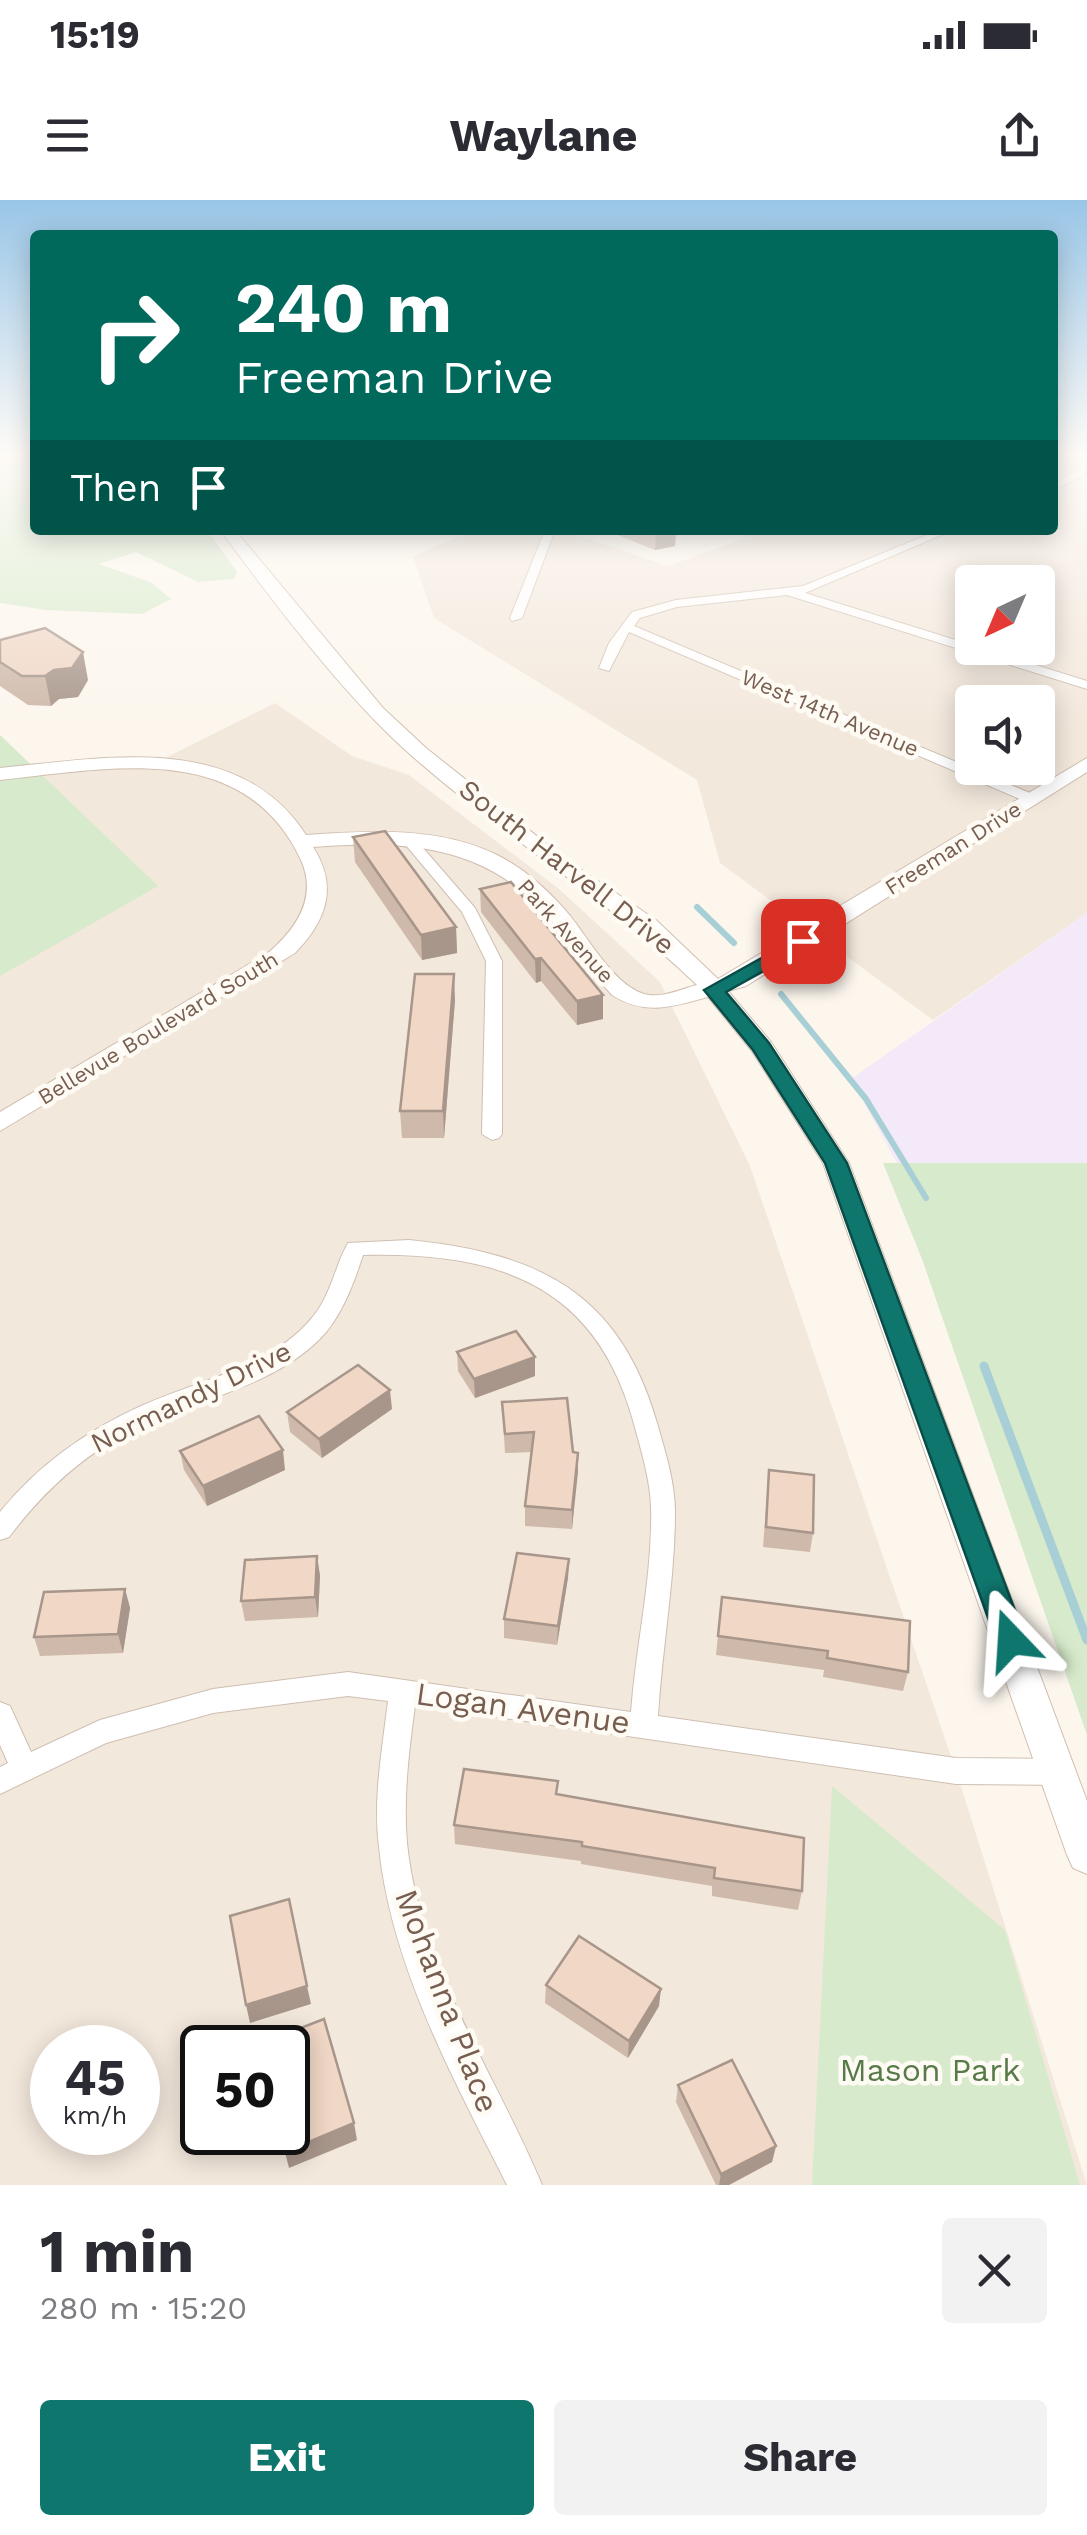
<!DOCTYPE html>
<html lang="en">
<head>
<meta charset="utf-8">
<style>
  :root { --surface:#fff; --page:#f2f2f3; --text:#2b2b33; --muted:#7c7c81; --accent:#0f766e }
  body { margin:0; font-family:"Work Sans",sans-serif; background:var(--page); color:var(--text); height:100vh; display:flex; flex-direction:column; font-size:38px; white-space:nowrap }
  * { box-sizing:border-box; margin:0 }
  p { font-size:32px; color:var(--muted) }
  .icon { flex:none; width:55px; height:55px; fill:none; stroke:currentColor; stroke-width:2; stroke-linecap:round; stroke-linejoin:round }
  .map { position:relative; height:1985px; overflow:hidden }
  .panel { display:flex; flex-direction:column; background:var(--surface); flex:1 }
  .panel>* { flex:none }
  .guide { position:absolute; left:30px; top:30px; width:1028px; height:305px; border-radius:10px; box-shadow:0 5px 25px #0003; background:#00695c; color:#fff; overflow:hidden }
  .needle { width:65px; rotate:224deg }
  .controls { position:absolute; left:955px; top:365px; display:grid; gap:20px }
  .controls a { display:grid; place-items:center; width:100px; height:100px; border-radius:10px; background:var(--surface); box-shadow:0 5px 25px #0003; font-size:50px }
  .speed { position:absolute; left:30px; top:1825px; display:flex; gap:20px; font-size:50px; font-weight:700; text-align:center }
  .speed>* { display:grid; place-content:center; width:130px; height:130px; border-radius:50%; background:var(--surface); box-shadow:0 5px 25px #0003; line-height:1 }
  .speed small { font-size:25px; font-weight:400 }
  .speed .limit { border:5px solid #111; border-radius:15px; background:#fff; color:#111 }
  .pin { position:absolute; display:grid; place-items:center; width:85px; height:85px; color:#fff; margin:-42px; border-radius:20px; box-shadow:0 5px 15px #0006 }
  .me { position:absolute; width:110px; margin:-55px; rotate:340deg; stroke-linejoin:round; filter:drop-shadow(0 0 8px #0008) }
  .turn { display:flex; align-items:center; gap:35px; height:210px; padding:0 40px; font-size:45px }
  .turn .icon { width:130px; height:130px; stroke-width:2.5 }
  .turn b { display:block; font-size:70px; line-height:85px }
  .then { display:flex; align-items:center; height:95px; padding:0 40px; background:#0003; gap:20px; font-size:38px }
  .round { display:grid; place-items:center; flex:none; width:105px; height:105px; border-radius:10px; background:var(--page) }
  .summary { display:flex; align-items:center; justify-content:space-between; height:170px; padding:0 40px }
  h1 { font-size:60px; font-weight:700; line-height:75px }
  .action { display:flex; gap:20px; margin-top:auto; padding:20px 40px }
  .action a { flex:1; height:115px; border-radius:10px; background:var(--accent); color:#fff; font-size:40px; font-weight:700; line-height:115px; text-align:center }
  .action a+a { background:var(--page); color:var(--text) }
  .status { display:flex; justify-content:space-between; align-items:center; height:70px; padding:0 50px; background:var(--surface); direction:ltr }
  .status svg { height:28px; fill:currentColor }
  header { display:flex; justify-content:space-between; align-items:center; height:130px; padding:0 40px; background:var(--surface); font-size:45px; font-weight:700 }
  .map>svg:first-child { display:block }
</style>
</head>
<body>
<div class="status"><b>15:19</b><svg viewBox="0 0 49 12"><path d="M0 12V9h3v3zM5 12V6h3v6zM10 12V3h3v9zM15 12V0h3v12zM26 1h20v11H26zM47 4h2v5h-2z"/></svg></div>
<header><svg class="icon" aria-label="menu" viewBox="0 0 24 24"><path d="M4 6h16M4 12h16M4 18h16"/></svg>Waylane<svg class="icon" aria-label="share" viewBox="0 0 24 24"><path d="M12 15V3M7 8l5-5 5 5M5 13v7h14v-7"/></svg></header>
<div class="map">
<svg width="1087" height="1985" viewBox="0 0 1087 1985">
  <rect width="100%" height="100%" fill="#fcf6ed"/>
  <!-- residential -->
  <g fill="#f3e8dc" fill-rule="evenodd">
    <path d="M1053,252h34v461l-154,107 -213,-157 -23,-83 -263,-162 -21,-62 62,-26h88l105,36 78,-28 -22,-8h328zM972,382h66v66h-66zM972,502h66v66h-66z"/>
    <path d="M275,503l77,53 57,19 150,114 101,93 90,184 206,605 131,414h-1087v-1415l155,-7zM52,1848h86v84h-86zM202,1848h86v84h-86z"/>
  </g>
  <!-- education -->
  <path fill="#f3e9f9" d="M1087,713v250h-190l-46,-84z"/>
  <!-- green -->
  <g fill="#d7eacb">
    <path d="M35,252v78h172l30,42 -3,7 -36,3 -62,-30 -37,12 51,18 21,17 -29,15 -96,-4 -46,-7v-144z"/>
    <path d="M0,535l158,151 -158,90z"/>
    <path d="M883,963h204v572l-165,-476z"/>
    <path d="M832,1586l173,144 75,255h-268z"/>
  </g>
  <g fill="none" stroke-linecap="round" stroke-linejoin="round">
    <!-- stream-far1 -->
    <g stroke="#a8cfd6" stroke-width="6">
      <path d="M697,707l37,36"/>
      <path d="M781,794l85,105 60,99"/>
    </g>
    <!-- stream -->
    <path stroke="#a8cfd6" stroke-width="9" d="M984,1166l103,274"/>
    <!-- street casing -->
    <g stroke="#cebfb2" stroke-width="2">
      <g id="street">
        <path d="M1087,258l-2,16 -33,17v-7l26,-14z"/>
        <path d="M545,330h10l-33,88 -10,3 -2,-3z"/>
        <path d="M939,330h14l-148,63 282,88v8l-300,-94 -110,12 -37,11 -6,8 403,170v6h-10l-398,-170 -20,39 -10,-3 10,-25 23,-31 44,-12 127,-14z"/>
        <path d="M406,633l5,1 64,74 27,53v173l-3,4 -7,2 -10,-6 4,-173 -24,-49 -63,-75z"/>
        <path d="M409,1040c128,13 210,51 248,183 8,28 18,59 18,89 0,68 -13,136 -17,204l298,42 104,1 10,4 4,9 -4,9 -10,4 -104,-1 -541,-79c-6,46 -12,92 -8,138 13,126 88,229 135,342h-35c-53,-105 -116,-219 -128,-338 -6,-48 3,-97 9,-146l-40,-5 -135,17 -107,30 -106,51v-27l8,-4 -8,-18v-43l10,4 21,46 69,-32 113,-31 135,-17 283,40c5,-68 22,-137 20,-206 -1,-27 -10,-56 -17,-82 -38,-141 -137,-172 -271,-169 -9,27 -18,53 -36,76 -49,58 -140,69 -204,104 -46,25 -83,61 -114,102l-9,3v-28c38,-47 86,-81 141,-106 56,-26 128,-37 170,-87 20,-23 23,-51 37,-76z"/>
      </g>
    </g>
    <!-- secondary casing -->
    <g stroke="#d1bfb0" stroke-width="2">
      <path id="secondary" d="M220,330h15l148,178 43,40 141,112 89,60 62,59 369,-221v14l-341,214 -18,5 43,51 78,121 238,638v73l-14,-6 -6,-13 -244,-692 -71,-112 -44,-54c-36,10 -63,19 -96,-2 -28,-30 -50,-67 -80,-95 -62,-58 -139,-59 -219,-53 26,40 13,74 -18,106l-295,178v-19l268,-159c28,-24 50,-55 33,-93 -57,-122 -193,-91 -301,-80v-12c105,-10 239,-37 306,67 63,-4 130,-9 189,19 27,13 51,34 71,57 21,24 46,73 78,83 17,5 37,-5 53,-9 -88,-85 -193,-148 -285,-229 -68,-60 -137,-152 -192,-226z"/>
    </g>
    <!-- street -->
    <use href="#street" fill="#fff" fill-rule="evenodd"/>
    <!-- secondary -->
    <use href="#secondary" fill="#fff" fill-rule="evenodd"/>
  </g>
  <!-- wall -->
  <g fill="#ceb9aa">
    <path d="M605,330h71l-1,16 -20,4z"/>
    <path d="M0,440l88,40 -10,17 -19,2 -8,7 -23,-1 -28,-19z"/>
    <path d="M353,637l103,90 1,26 -35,7 -67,-98z"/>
    <path d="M480,689l123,130 -26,6 -36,-44 -5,2 -55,-71z"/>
    <path d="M455,800l-11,138h-42l-2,-27z"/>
    <path d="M457,1152l78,24 -60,22 -17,-27z"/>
    <path d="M502,1202l71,50 5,1 -6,76 -47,-3v-20l7,-54 -27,1z"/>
    <path d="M392,1209l-70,49 -32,-26 -3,-20z"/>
    <path d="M180,1251l105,19 -78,36 -23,-36z"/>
    <path d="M769,1270l44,63 -3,19 -47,-5z"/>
    <path d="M317,1356l3,20 -2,41 -73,4 -4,-20z"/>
    <path d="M569,1359l-1,19 -11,67 -53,-7v-19z"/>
    <path d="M125,1389l5,19 -7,45 -83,3 -6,-19z"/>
    <path d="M722,1397l186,75 -5,19 -80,-14 1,-7 -108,-15z"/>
    <path d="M558,1595l244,96 -4,19 -86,-14v-10l-131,-22v-3l-126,-17 -1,-19z"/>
    <path d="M546,1785l113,21 -31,52 -83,-55z"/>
    <path d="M678,1885l98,61 -4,16 -43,23h-13l-40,-83z"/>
  </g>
  <!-- shaded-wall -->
  <g fill="#a8968b">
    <path d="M656,330h20l-1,16 -20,4z"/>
    <path d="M83,452l5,28 -10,17 -19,2 -8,7 -6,-30z"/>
    <path d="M456,727l1,26 -35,7 -1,-25z"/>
    <path d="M541,758v23l-5,2 -1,-24z"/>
    <path d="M454,774l1,26 -11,138 -1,-27z"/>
    <path d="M603,795v24l-26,6v-24z"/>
    <path d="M535,1157v19l-60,22 -1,-19z"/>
    <path d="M390,1190l2,19 -70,49 -3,-19z"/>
    <path d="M283,1250l2,20 -78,36 -4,-20z"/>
    <path d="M578,1253v19l-6,57v-19z"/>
    <path d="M317,1356l3,20 -2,41 -3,-20z"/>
    <path d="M569,1359l-1,19 -11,67 1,-19z"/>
    <path d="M125,1389l5,19 -7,45 -5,-19z"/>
    <path d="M307,1786l4,18 -61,19 -4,-18z"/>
    <path d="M661,1789l-2,17 -31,52 1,-17z"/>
    <path d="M354,1923l3,17 -68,28 -4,-16z"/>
    <path d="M776,1946l-4,16 -43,23h-10l2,-11z"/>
  </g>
  <!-- building -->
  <g fill="#f0d7c6" stroke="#a8968b" stroke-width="2.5">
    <path d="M45,428l38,24 -11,16 -18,2 -9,6h-23l-22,-14v-22z"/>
    <path d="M385,631l71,96 -35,8 -68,-98z"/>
    <path d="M511,682l92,113 -26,6 -36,-43 -6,1 -55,-70z"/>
    <path d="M415,774h39l-11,137h-43z"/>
    <path d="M516,1131l19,26 -61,22 -17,-27z"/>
    <path d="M358,1165l32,25 -71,49 -32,-27z"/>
    <path d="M567,1198l6,54 5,1 -6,57 -47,-4 9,-74 -29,2 -3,-32z"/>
    <path d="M259,1216l24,34 -80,36 -23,-35z"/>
    <path d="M769,1270l45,5 -1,58 -47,-6z"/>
    <path d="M517,1353l52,6 -11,67 -54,-7z"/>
    <path d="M317,1356l-2,41 -74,4 4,-41z"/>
    <path d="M125,1389l-7,45 -84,3 10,-45z"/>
    <path d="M722,1397l188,24 -2,51 -81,-14 1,-7 -110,-15z"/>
    <path d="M464,1569l94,12 -2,13 248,44 -2,53 -88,-13 1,-10 -133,-22v-4l-128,-17z"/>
    <path d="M289,1699l18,87 -61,19 -16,-89z"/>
    <path d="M579,1736l82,53 -32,52 -83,-56z"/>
    <path d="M324,1819l30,104 -69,29 -5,-20h8v-84h-30l-1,-3z"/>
    <path d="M732,1860l44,86 -55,28 -43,-89z"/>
  </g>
  <!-- sky -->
  <linearGradient id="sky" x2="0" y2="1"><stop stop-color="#99c6e7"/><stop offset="0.48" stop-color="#fefbf7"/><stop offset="1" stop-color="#fefbf7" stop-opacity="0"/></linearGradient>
  <rect width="1087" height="530" fill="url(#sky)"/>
  <!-- route -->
  <path fill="#0f766e" stroke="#0a4d48" stroke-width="2.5" d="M803,735l10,6 -3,4 -84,47 43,51 78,120 179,477 -5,9 -10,3 -11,-3 -4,-9 -171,-477 -72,-113 -49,-60z"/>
  <g text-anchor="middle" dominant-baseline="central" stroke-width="9" stroke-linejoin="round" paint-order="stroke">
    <!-- far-street labels -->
    <g font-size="22" fill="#775e50" stroke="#fefaf4">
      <text transform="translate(830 513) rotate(23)">West 14th Avenue</text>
      <text transform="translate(953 648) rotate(-32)">Freeman Drive</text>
      <text transform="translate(566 731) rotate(48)">Park Avenue</text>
      <text transform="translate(158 828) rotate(-31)">Bellevue Boulevard South</text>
    </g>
    <!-- street labels -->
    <g font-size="28" fill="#775e50" stroke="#fefaf4">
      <text transform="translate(567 667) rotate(38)">South Harvell Drive</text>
      <text transform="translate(191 1197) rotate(-26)">Normandy Drive</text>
    </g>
    <!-- near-street labels -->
    <g font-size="32" fill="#775e50" stroke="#fefaf4">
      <text transform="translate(523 1508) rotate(8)">Logan Avenue</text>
      <text transform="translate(447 1801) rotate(69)">Mohanna Place</text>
    </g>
    <!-- near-park labels -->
    <g font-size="32" fill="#577b48" stroke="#fefaf4">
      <text x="930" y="1870">Mason Park</text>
    </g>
  </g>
</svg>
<div class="controls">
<a><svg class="needle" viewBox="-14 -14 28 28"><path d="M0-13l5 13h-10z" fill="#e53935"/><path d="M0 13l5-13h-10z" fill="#7c7c81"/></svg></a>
<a><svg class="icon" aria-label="sound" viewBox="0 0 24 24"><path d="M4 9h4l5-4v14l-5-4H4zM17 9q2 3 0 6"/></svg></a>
</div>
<div class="speed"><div>45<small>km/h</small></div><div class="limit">50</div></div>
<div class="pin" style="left:803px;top:741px;background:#d93025"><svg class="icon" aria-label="arrive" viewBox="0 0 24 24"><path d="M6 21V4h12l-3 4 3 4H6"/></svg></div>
<svg class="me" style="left:1011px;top:1440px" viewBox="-20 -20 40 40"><path d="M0-17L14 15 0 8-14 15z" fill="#0f766e" stroke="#fff" stroke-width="4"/></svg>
<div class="guide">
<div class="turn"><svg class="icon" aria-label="right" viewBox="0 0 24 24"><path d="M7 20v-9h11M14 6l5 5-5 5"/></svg><div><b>240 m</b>Freeman Drive</div></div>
<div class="then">Then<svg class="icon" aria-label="arrive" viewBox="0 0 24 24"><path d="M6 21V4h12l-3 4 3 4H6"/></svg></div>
</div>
</div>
<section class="panel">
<div class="summary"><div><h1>1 min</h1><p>280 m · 15:20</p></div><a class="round"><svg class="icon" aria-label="close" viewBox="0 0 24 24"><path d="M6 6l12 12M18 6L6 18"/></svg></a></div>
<div class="action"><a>Exit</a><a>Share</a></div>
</section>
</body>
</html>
